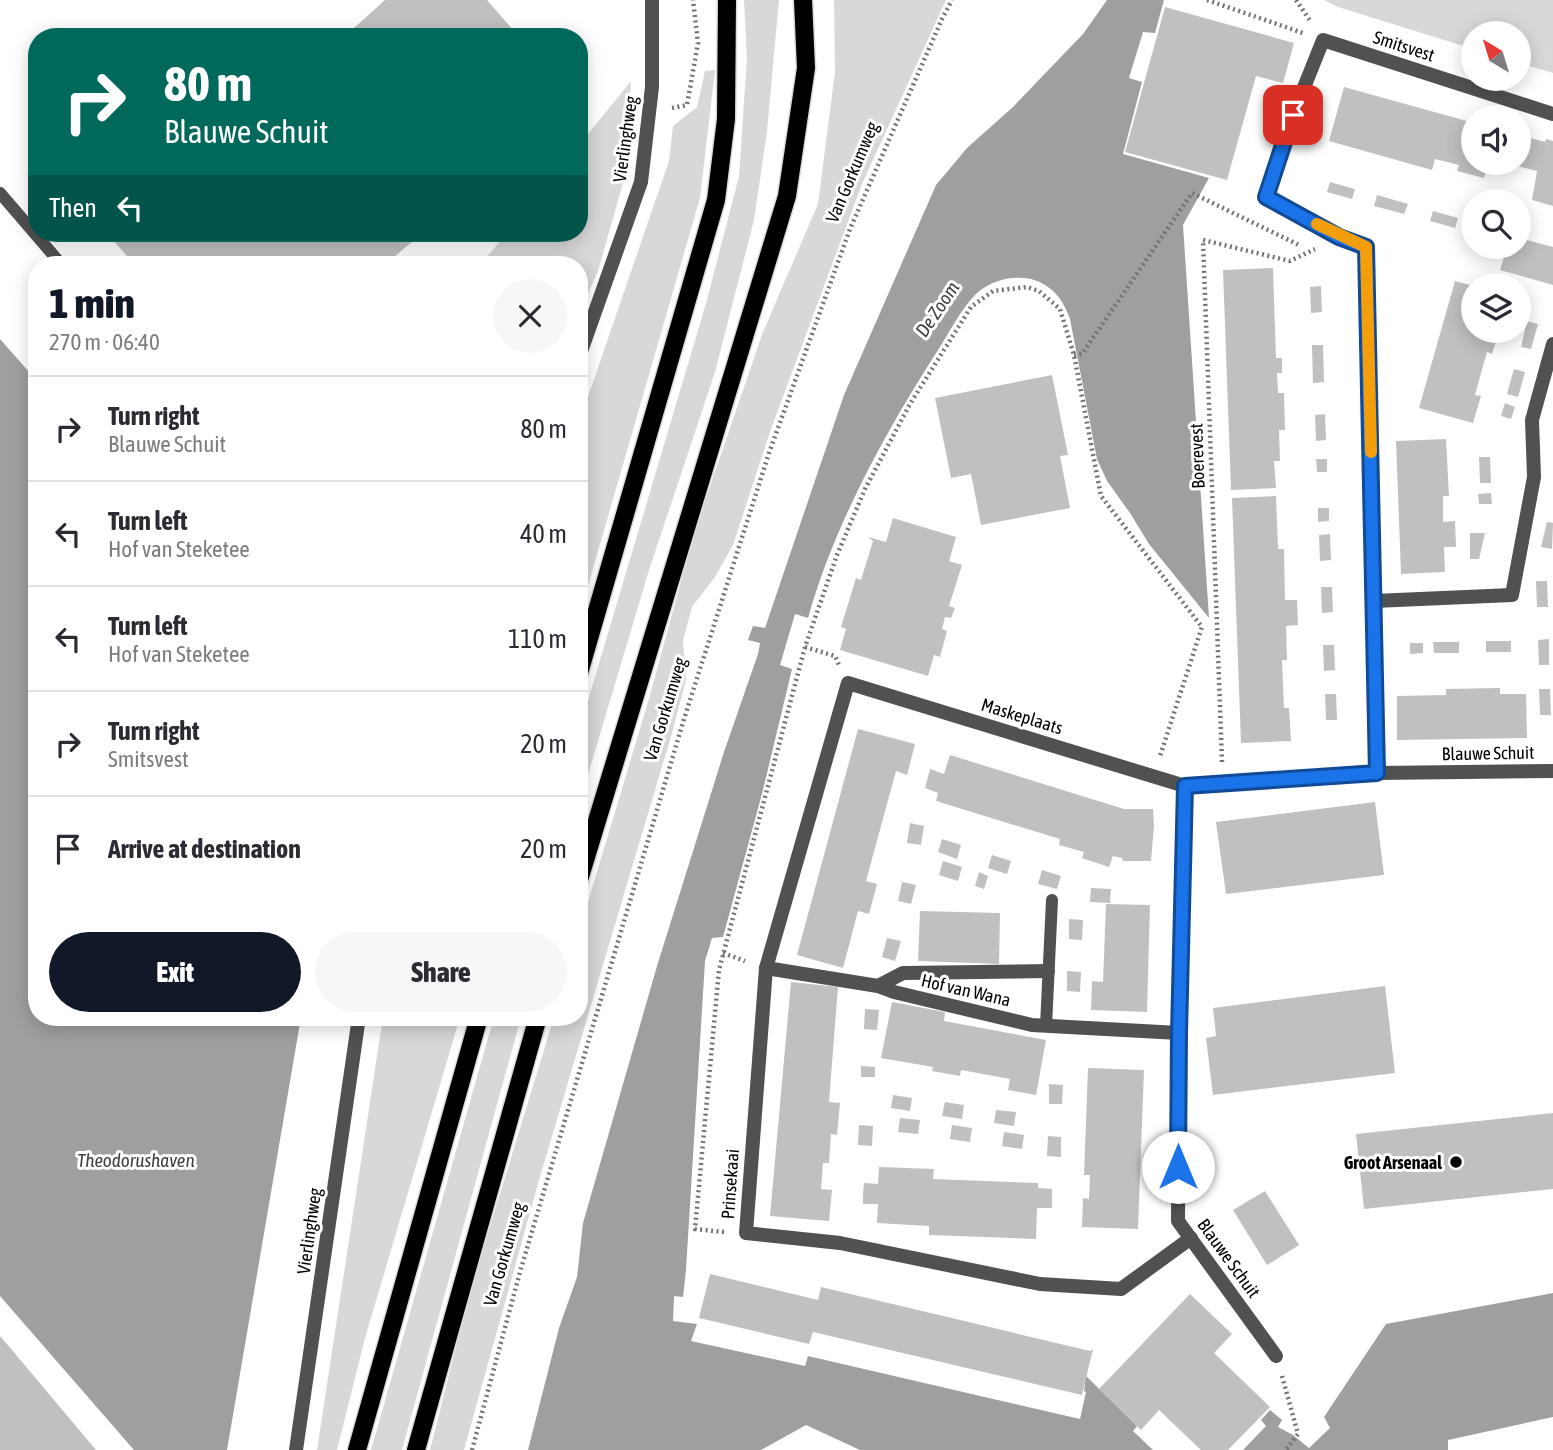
<!DOCTYPE html>
<html lang="en">
<head>
<meta charset="utf-8">
<style>
  :root { --surface:#fff; --page:#f7f7f7; --text:#2b2b33; --muted:#7c7c81; --line:#e1e1e2; --accent:#111827 }
  body { margin:0; font-family:"Asap Condensed",sans-serif; background:var(--page); color:var(--text); height:100vh; display:flex; flex-direction:column; font-size:26px; white-space:nowrap }
  * { box-sizing:border-box; margin:0 }
  p { font-size:23px; color:var(--muted) }
  .icon { flex:none; width:38px; height:38px; fill:none; stroke:currentColor; stroke-width:2; stroke-linecap:round; stroke-linejoin:round }
  .map { position:relative; flex:1; overflow:hidden }
  .details { position:absolute; left:28px; top:256px; width:560px; height:770px; display:flex; flex-direction:column; background:var(--surface); border-radius:28px; box-shadow:0 4px 18px #0003 }
  .details>* { flex:none }
  .top-card { position:absolute; left:28px; top:28px; width:560px; height:214px; border-radius:28px; box-shadow:0 4px 18px #0003; background:#00695c; color:#fff; overflow:hidden }
  .needle { width:46px; rotate:322deg }
  .buttons { position:absolute; left:1461px; top:21px; display:grid; gap:14px }
  .buttons a { display:grid; place-items:center; width:70px; height:70px; border-radius:50%; background:var(--surface); box-shadow:0 4px 18px #0003; font-size:35px }
  .pin { position:absolute; display:grid; place-items:center; width:60px; height:60px; color:#fff; margin:-30px; border-radius:14px; box-shadow:0 4px 10px #0006 }
  .me { position:absolute; width:77px; margin:-38px; rotate:0deg; stroke-linejoin:round; filter:drop-shadow(0 0 5px #0008) }
  .turn { display:flex; align-items:center; gap:24px; height:147px; padding:0 21px; font-size:32px }
  .turn .icon { width:91px; height:91px; stroke-width:2.5 }
  .turn b { display:block; font-size:49px; line-height:60px }
  .then { display:flex; align-items:center; height:66px; padding:0 21px; background:#0003; gap:14px; font-size:26px }
  .round { display:grid; place-items:center; flex:none; width:74px; height:74px; border-radius:37px; background:var(--page) }
  .headline { display:flex; align-items:center; justify-content:space-between; height:119px; padding:0 21px }
  h1 { font-size:42px; font-weight:800; line-height:52px; color:var(--accent) }
  .button { display:flex; gap:14px; margin-top:auto; padding:14px 21px }
  .button a { flex:1; height:80px; border-radius:42px; background:var(--accent); color:#fff; font-size:28px; font-weight:800; line-height:80px; text-align:center }
  .button a+a { background:var(--page); color:var(--text) }
  ul { padding:0; list-style:none }
  li { display:flex; align-items:center; gap:21px; height:105px; padding:0 21px; border-top:2px solid var(--line) }
  li div { flex:1 }
  li b { display:block; font-size:26px }
  li em { font-style:normal }
  .map>svg:first-child { display:block }
</style>
</head>
<body>
<div class="map">
<svg width="1553" height="1450" viewBox="0 0 1553 1450">
  <rect width="100%" height="100%" fill="#fff"/>
  <!-- green -->
  <g fill="#d8d8d8">
    <path d="M744,0h35l-12,131 -13,89 -39,152 -66,198 -70,235v-74l128,-431 32,-124 8,-118z"/>
    <path d="M834,0h112l-84,184 -91,245 -38,116 -18,32 -23,30 -9,34 3,39 -14,53 -133,447 -75,270h-34l39,-155 85,-278h25v-85l69,-230 48,-175 67,-195 55,-128 17,-132z"/>
    <path d="M1324,0h229v73l-34,-10v-30h-45l-1,16 -135,-42z"/>
    <path d="M715,70l-15,128 -121,419v-194l90,-262 4,-35 24,-19 8,-36z"/>
    <path d="M631,81l-4,88 -29,102 -19,43v-50h-98l26,-31h72v-88z"/>
    <path d="M383,1017h77l-95,321 -28,112h-20z"/>
    <path d="M494,1017h27l-119,433h-31z"/>
  </g>
  <!-- water -->
  <g fill="#9f9f9f">
    <path d="M1107,0h57l-9,33 -12,-1 -14,46 13,4 -19,72 86,24 -26,47 26,393 -60,-74 -19,-31 -23,-32 -10,-22 -27,-140c-7,-20 -18,-34 -39,-40 -20,-4 -39,1 -54,14 -15,14 -28,40 -39,57 -52,81 -104,175 -130,268l-13,-4 -15,51 12,4 -29,121 -40,147 -11,1 -7,23 -19,309 -3,27 -9,-1 -1,25 24,3 -6,17 114,25 3,-10 272,63 6,-27 -2,-1 2,-15 51,50 -4,5 20,19h-293l-54,-25 -45,25h-233l31,-122 18,-51 6,-54 74,-257 67,-214 34,-98 2,-11 -12,-3 5,-14 12,2 79,-233 92,-210 31,-37 46,-41 70,-73z"/>
    <path d="M0,339l37,42v636h264l-74,433h-93l-134,-154z"/>
    <path d="M1553,1293v124l-105,23v10h-205l23,-24 -5,-6 9,-10 12,10 -4,7 15,8 16,13 21,-20 -6,-11 62,-93z"/>
  </g>
  <!-- building -->
  <g fill="#c0c0c0">
    <path d="M385,0h102l32,37h-175z"/>
    <path d="M1165,7l129,36 -11,40 -27,-7 -29,104 -102,-28z"/>
    <path d="M1344,87l130,36v40h14l-4,15 -27,-7 2,-6 -24,-6 -3,11 -103,-29z"/>
    <path d="M1519,135l26,7 1,-3 7,2v65l-21,-6 5,-29 -28,-7 10,-1z"/>
    <path d="M1330,182l25,7 -3,10 -25,-7z"/>
    <path d="M1377,195l31,9 -4,10 -30,-8z"/>
    <path d="M1433,211l25,7 -3,10 -25,-7z"/>
    <path d="M121,233h301l-36,31h-252l-21,-24z"/>
    <path d="M1519,238l34,9v38l-53,-15 7,-23h12z"/>
    <path d="M1273,268l3,90h6v15h-5l1,20h6l1,37h-6l1,31h-6l2,27 -45,2 -8,-220z"/>
    <path d="M1455,281l19,5v45h25l-7,23 -5,-2 -6,21 -6,22 6,1 -8,27 -54,-15z"/>
    <path d="M1321,286l1,26 -11,1 -1,-26z"/>
    <path d="M1527,321l11,3 -7,25 -10,-2z"/>
    <path d="M1312,345h11l1,37 -11,1z"/>
    <path d="M1514,369l11,3 -7,25 -11,-3z"/>
    <path d="M1052,375l16,80 -8,1 10,52 -89,17 -10,-51 -20,4 -16,-80z"/>
    <path d="M1505,403l10,4 -4,12 -10,-3z"/>
    <path d="M1325,414l1,26 -10,1 -1,-26z"/>
    <path d="M1446,439l3,57h-6v26l12,-1 1,26h-12l1,25 -44,2 -5,-133z"/>
    <path d="M1479,457h11l1,26h-11z"/>
    <path d="M1316,459h11v13h-10z"/>
    <path d="M1491,493l1,11h-13l-1,-10z"/>
    <path d="M1276,496l2,53h6l1,51h12l1,25 -12,1 1,34h-5l2,48h5l2,33 -50,2 -9,-245z"/>
    <path d="M1318,508h11v13l-11,1z"/>
    <path d="M893,518l63,19 -7,24 13,4 -13,41 6,2 -4,10 -6,-1 -3,12 5,2 -7,26 -6,-2 -6,21 -88,-26 6,-21 -5,-2 15,-49 5,2 12,-39 -5,-4 18,5z"/>
    <path d="M1547,522l6,1 -1,26 -11,-2z"/>
    <path d="M1470,533h15l-6,26h-9z"/>
    <path d="M1330,534l1,26 -11,1 -1,-26z"/>
    <path d="M1536,581h11l1,26h-11z"/>
    <path d="M1321,587h11l1,25 -11,1z"/>
    <path d="M1549,639v26h-10l-1,-25z"/>
    <rect x="1486" y="641" width="25" height="11"/>
    <path d="M1433,642h26v11h-25z"/>
    <path d="M1410,643h13v10l-13,1z"/>
    <path d="M1323,645h11l1,25 -11,1z"/>
    <path d="M1500,688v6h26l1,44 -130,2v-44l49,-1v-6z"/>
    <path d="M1539,689h11l1,26h-11z"/>
    <path d="M1325,694h11l1,26h-11z"/>
    <path d="M858,729l57,15 -8,31 -11,-4 -30,110 11,3 -8,30 -11,-3 -15,57 -46,-13z"/>
    <path d="M950,755l174,54h29l1,16 -3,36h-28l-1,-3 -9,-2 -4,11 -27,-9 2,-6 -25,-7 1,-6 -124,-38 2,-8 -13,-5 5,-19 14,5z"/>
    <path d="M1375,802l9,73 -158,19 -10,-72z"/>
    <path d="M910,823l14,3 -3,19 -14,-2z"/>
    <path d="M942,839l19,6 -4,14 -19,-7z"/>
    <path d="M992,855l19,6 -4,13 -19,-6z"/>
    <path d="M943,861l19,6 -4,14 -19,-6z"/>
    <path d="M1042,870l19,6 -4,13 -19,-5z"/>
    <path d="M979,872l9,4 -4,13 -9,-3z"/>
    <path d="M902,882l14,3 -5,19 -13,-3z"/>
    <path d="M1091,888l20,1 -1,14 -20,-1z"/>
    <path d="M1106,904l44,1 -3,107 -56,-2 1,-29 11,1z"/>
    <path d="M920,911l80,2 -1,51 -81,-3z"/>
    <path d="M1069,919l14,1 -1,20 -13,-1z"/>
    <path d="M887,938l14,3 -6,20 -13,-4z"/>
    <path d="M1067,971l14,1 -1,20 -13,-1z"/>
    <path d="M791,982l47,5 -9,115 11,1 -3,32 -6,-1 -2,29h-6l-2,26 11,1 -3,31 -59,-5z"/>
    <path d="M1385,986l10,87 -182,22 -7,-57 10,-2 -3,-28z"/>
    <path d="M892,1002l53,10 -1,9 102,19 -10,55 -28,-5 2,-11 -49,-9 -1,6 -28,-5 1,-4 -52,-9z"/>
    <path d="M865,1009l14,1 -2,20 -13,-1z"/>
    <path d="M861,1066l14,1v10h-14z"/>
    <path d="M1088,1068l56,2 -6,159 -56,-2 1,-29 6,1 1,-24h-6z"/>
    <path d="M1049,1084l14,1 -1,19h-13z"/>
    <path d="M893,1095l19,3 -2,13 -19,-3z"/>
    <path d="M945,1102l19,3 -2,14 -20,-3z"/>
    <path d="M996,1110l20,2 -2,14 -20,-3z"/>
    <path d="M1553,1113v76l-189,20 -8,-75z"/>
    <path d="M900,1118l20,2 -2,14 -20,-2z"/>
    <path d="M859,1125l14,1 -1,20 -14,-1z"/>
    <path d="M952,1125l20,3 -2,14 -20,-3z"/>
    <path d="M1004,1132l20,3 -2,14 -20,-3z"/>
    <path d="M1048,1136l13,1v20l-14,-1z"/>
    <path d="M879,1167l55,2 -1,10 105,4v5l14,1v19h-15l-1,31 -107,-4v-9l-52,-3 1,-19h-15v-10l1,-11 14,1z"/>
    <path d="M1265,1191l34,54 -32,20 -34,-55z"/>
    <path d="M710,1274l108,26 3,-13 269,64 3,-2 -11,46 -269,-63 -4,12 -110,-26z"/>
    <path d="M1190,1294l42,40 -18,19 56,54 -42,43h-27l-42,-40 -18,20 -42,-41z"/>
    <path d="M0,1336l12,14 84,100h-96z"/>
  </g>
  <g fill="none" stroke-linecap="round" stroke-linejoin="round">
    <!-- primary casing -->
    <g stroke="#dbdbdb" stroke-width="21">
      <g id="primary">
        <path d="M579,673l137,-473 10,-81 1,-119"/>
        <path d="M579,880l208,-684 19,-128 -3,-68"/>
        <path d="M357,1450l122,-433"/>
        <path d="M416,1450l122,-433"/>
      </g>
    </g>
    <!-- path -->
    <g stroke="#737373" stroke-width="4.5" stroke-dasharray="2 3.5" stroke-linecap="butt">
      <path d="M1207,0l96,33"/>
      <path d="M1296,0l15,22"/>
      <path d="M672,108l15,-3 11,-62 -5,-43"/>
      <path d="M1074,355l8,-1 110,-161 109,53"/>
      <path d="M805,647l30,9 4,9"/>
      <path d="M1222,762l-19,-522 87,21 25,-12"/>
      <path d="M723,953l22,8"/>
      <path d="M724,1232l-29,-3 24,-259 86,-323 32,-92 28,-66 45,-85 61,-97 22,-16 34,-4 12,4 21,18 14,46 27,141 101,131 -42,129"/>
      <path d="M1282,1376l16,58 -12,16"/>
      <path d="M472,1450l48,-178 164,-553 85,-266 81,-224 92,-210 10,-19"/>
    </g>
    <!-- lane -->
    <g stroke="#515151" stroke-width="12">
      <path d="M0,193l61,71"/>
      <path d="M1046,1026l6,-126"/>
    </g>
    <!-- street -->
    <g stroke="#515151" stroke-width="14">
      <path d="M579,357l62,-175 11,-95v-87"/>
      <path d="M1374,601l138,-6 22,-118 -2,-57 21,-76"/>
      <path d="M1377,773l-11,-526 -27,-10 -73,-40 27,-82 30,-75 230,74"/>
      <path d="M1185,786l-337,-103 -82,285 -20,265 94,10 200,41 81,5 70,-51"/>
      <path d="M766,968l112,18 16,6 138,33 147,8"/>
      <path d="M878,986l25,-13 145,-2"/>
      <path d="M1276,1356l-98,-135 1,-188 6,-247 192,-13 176,-2"/>
      <path d="M296,1450l63,-433"/>
    </g>
    <!-- primary -->
    <use href="#primary" stroke="#000" stroke-width="18"/>
  </g>
  <g fill="none" stroke-linecap="round" stroke-linejoin="round">
    <!-- route casing -->
    <g stroke="#114b97" stroke-width="18">
      <path id="route" d="M1178,1167l1,-134 6,-247 192,-13 -11,-526 -27,-10 -73,-40 27,-82"/>
    </g>
    <!-- route -->
    <use href="#route" stroke="#1a73e8" stroke-width="12"/>
    <!-- slow -->
    <path stroke="#f59e0b" stroke-width="12" d="M1317,224l49,23 5,205"/>
  </g>
  <!-- markers -->
  <circle fill="#000" stroke="#fff" stroke-width="2.5" cx="1456" cy="1162" r="7"/>
  <g text-anchor="middle" dominant-baseline="central" stroke-width="6" stroke-linejoin="round" paint-order="stroke">
    <!-- street labels -->
    <g font-size="18" fill="#000" stroke="#fff">
      <text transform="translate(1404 46) rotate(18)">Smitsvest</text>
      <text transform="translate(625 139) rotate(-82)">Vierlinghweg</text>
      <text transform="translate(852 172) rotate(-67)">Van Gorkumweg</text>
      <text transform="translate(1197 456) rotate(-92)">Boerevest</text>
      <text transform="translate(665 709) rotate(-73)">Van Gorkumweg</text>
      <text transform="translate(1022 716) rotate(17)">Maskeplaats</text>
      <text transform="translate(1488 753) rotate(-1)">Blauwe Schuit</text>
      <text transform="translate(966 990) rotate(13)">Hof van Wana</text>
      <text transform="translate(730 1184) rotate(-86)">Prinsekaai</text>
      <text transform="translate(309 1231) rotate(-82)">Vierlinghweg</text>
      <text transform="translate(504 1254) rotate(-74)">Van Gorkumweg</text>
      <text transform="translate(1229 1258) rotate(54)">Blauwe Schuit</text>
    </g>
    <!-- poi labels -->
    <g font-size="18" font-weight="bold" fill="#000" stroke="#fff" text-anchor="end">
      <text x="1442" y="1162">Groot Arsenaal</text>
    </g>
    <!-- water labels -->
    <g font-size="19" font-style="italic" fill="#404040" stroke="#fff">
      <text transform="translate(937 309) rotate(-56)">De Zoom</text>
      <text x="136" y="1160">Theodorushaven</text>
    </g>
  </g>
</svg>
<div class="buttons">
<a><svg class="needle" viewBox="-14 -14 28 28"><path d="M0-13l5 13h-10z" fill="#e53935"/><path d="M0 13l5-13h-10z" fill="#7c7c81"/></svg></a>
<a><svg class="icon" aria-label="sound" viewBox="0 0 24 24"><path d="M4 9h4l5-4v14l-5-4H4zM17 9q2 3 0 6"/></svg></a>
<a><svg class="icon" aria-label="search" viewBox="0 0 24 24"><circle cx="10" cy="10" r="6"/><path d="M15 15l6 6"/></svg></a>
<a><svg class="icon" aria-label="layers" viewBox="0 0 24 24"><path d="M12 4l9 5-9 5-9-5zM3 14l9 5 9-5"/></svg></a>
</div>
<div class="pin" style="left:1293px;top:115px;background:#d93025"><svg class="icon" aria-label="arrive" viewBox="0 0 24 24"><path d="M6 21V4h12l-3 4 3 4H6"/></svg></div>
<svg class="me" style="left:1178px;top:1167px" viewBox="-20 -20 40 40"><circle r="19" fill="#fff"/><path d="M0-13L10 11 0 6-10 11z" fill="#1a73e8"/></svg>
<div class="top-card">
<div class="turn"><svg class="icon" aria-label="right" viewBox="0 0 24 24"><path d="M7 20v-9h11M14 6l5 5-5 5"/></svg><div><b>80 m</b>Blauwe Schuit</div></div>
<div class="then">Then<svg class="icon" aria-label="left" viewBox="0 0 24 24"><path d="M17 20v-9H6M10 6l-5 5 5 5"/></svg></div>
</div>
<section class="details">
<div class="headline"><div><h1>1 min</h1><p>270 m · 06:40</p></div><a class="round"><svg class="icon" aria-label="close" viewBox="0 0 24 24"><path d="M6 6l12 12M18 6L6 18"/></svg></a></div>
<ul>
<li><svg class="icon" aria-label="right" viewBox="0 0 24 24"><path d="M7 20v-9h11M14 6l5 5-5 5"/></svg><div><b>Turn right</b><p>Blauwe Schuit</p></div><em>80 m</em></li>
<li><svg class="icon" aria-label="left" viewBox="0 0 24 24"><path d="M17 20v-9H6M10 6l-5 5 5 5"/></svg><div><b>Turn left</b><p>Hof van Steketee</p></div><em>40 m</em></li>
<li><svg class="icon" aria-label="left" viewBox="0 0 24 24"><path d="M17 20v-9H6M10 6l-5 5 5 5"/></svg><div><b>Turn left</b><p>Hof van Steketee</p></div><em>110 m</em></li>
<li><svg class="icon" aria-label="right" viewBox="0 0 24 24"><path d="M7 20v-9h11M14 6l5 5-5 5"/></svg><div><b>Turn right</b><p>Smitsvest</p></div><em>20 m</em></li>
<li><svg class="icon" aria-label="arrive" viewBox="0 0 24 24"><path d="M6 21V4h12l-3 4 3 4H6"/></svg><div><b>Arrive at destination</b></div><em>20 m</em></li>
</ul>
<div class="button"><a>Exit</a><a>Share</a></div>
</section>
</div>
</body>
</html>
